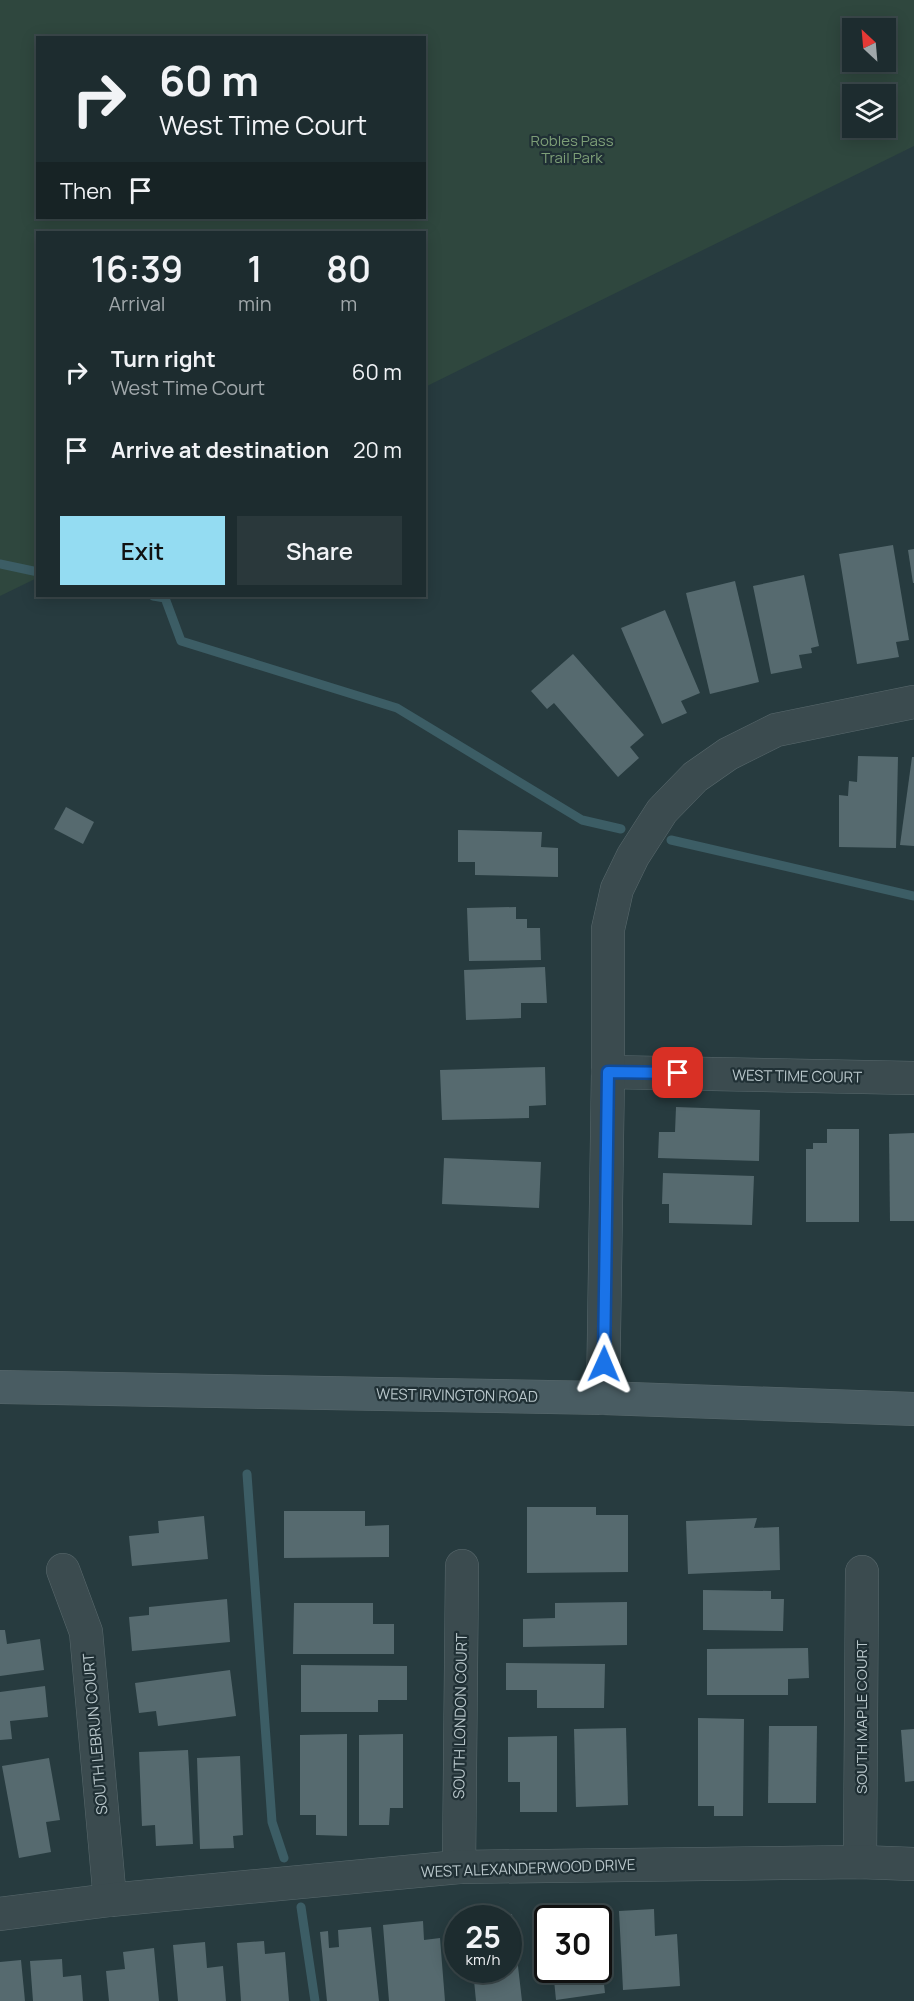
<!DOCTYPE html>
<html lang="en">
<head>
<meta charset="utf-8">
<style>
  :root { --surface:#1d2c2f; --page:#2a383b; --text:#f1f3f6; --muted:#a0a7aa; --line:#3b484b; --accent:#94dcf2 }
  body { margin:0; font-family:Manrope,sans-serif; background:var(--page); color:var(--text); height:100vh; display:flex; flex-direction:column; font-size:22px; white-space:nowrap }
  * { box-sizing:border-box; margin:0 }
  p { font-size:20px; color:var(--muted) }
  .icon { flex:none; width:33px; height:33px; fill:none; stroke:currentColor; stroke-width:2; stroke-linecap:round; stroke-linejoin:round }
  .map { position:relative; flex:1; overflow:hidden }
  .drawer { position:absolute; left:36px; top:231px; width:390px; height:366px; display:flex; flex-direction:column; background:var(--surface); border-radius:0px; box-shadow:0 3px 15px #0003,0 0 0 2px var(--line) }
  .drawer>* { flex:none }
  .hud { position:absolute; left:36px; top:36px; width:390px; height:183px; border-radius:0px; box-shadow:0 3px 15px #0003,0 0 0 2px var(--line); background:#1d2c2f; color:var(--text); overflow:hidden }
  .needle { width:39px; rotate:334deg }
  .buttons { position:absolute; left:842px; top:18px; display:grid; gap:12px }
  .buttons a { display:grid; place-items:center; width:54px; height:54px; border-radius:0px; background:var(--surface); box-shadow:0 3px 15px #0003,0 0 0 2px var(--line); font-size:30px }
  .speed { position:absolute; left:444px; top:1905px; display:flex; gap:12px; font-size:30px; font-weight:700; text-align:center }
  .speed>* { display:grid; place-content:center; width:78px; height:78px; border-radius:50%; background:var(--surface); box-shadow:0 3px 15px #0003,0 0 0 2px var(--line); line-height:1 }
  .speed small { font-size:15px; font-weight:400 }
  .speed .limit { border:3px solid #111; border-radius:9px; background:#fff; color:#111 }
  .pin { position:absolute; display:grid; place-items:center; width:51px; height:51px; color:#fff; margin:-26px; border-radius:12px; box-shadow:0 3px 9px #0006 }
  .me { position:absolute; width:66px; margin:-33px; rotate:1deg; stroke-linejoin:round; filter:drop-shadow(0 0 4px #0008) }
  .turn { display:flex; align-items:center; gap:21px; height:126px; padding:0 24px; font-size:27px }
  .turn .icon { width:78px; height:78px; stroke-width:2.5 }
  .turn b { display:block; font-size:42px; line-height:51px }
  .then { display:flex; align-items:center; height:57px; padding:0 24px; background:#0003; gap:12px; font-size:22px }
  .eta { display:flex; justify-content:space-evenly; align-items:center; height:102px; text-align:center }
  .eta b { font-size:36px; font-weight:600; line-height:42px }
  .action { display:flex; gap:12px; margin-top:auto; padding:12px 24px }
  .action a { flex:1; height:69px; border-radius:0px; background:var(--accent); color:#111; font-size:24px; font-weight:600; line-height:69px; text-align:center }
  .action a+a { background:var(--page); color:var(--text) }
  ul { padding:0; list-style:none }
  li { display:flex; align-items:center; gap:18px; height:78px; padding:0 24px }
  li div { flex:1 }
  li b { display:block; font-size:22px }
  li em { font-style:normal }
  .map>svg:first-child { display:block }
</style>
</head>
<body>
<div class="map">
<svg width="914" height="2001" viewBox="0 0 914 2001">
  <rect width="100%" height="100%" fill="#273b3f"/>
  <!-- green -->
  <path fill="#2f473e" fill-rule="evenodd" d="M0,0h914v146l-489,241 -1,-155h-386l-1,346 -37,18zM852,28h33v34h-33zM38,38h386v180h-386zM852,94h33v34h-33z"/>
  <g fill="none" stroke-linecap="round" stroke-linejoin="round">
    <!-- stream -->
    <g stroke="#3c5d65" stroke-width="9">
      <path d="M0,564l38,8"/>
      <path d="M153,596l12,2 16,43 216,67 185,112 39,9"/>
      <path d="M671,840l243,56"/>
      <path d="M247,1474l25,348 12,36"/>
      <path d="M301,1907l14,94"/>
    </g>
  </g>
  <!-- building -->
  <g fill="#566a6f">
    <path d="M893,545l16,95 -13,2 3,15 -42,7 -18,-110z"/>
    <path d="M914,549v34h-1l-5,-33z"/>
    <path d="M804,575l15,71 -8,2 1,5 -13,2 3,13 -31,6 -18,-88z"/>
    <path d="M735,581l24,101 -49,12 -24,-101z"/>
    <path d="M665,610l35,83 -19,8 6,12 -25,11 -41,-96z"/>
    <path d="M573,654l71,81 -14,12 9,11 -21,19 -64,-74 -7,6 -16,-18z"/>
    <path d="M858,756l40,1 -2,91 -57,-1v-52l9,1 1,-15 8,1z"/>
    <path d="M912,757h2v89l-14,-1z"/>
    <path d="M66,807l28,15 -11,22 -29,-15z"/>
    <path d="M458,830l84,2 -1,15 17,1v29l-83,-2v-13h-17z"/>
    <path d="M516,907v12h11v9h13l1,32 -72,1 -2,-53z"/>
    <path d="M545,967l2,36h-26v15l-55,2 -2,-50z"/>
    <path d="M545,1067l1,38 -17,1v12l-87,2 -2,-50z"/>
    <path d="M676,1107l84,3 -1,51 -101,-3 1,-26h16z"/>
    <path d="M827,1129h32v93h-53v-73h7v-6h14z"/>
    <path d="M914,1133v88h-24l-1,-87z"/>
    <path d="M444,1158l97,4 -2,46 -97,-4z"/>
    <path d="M663,1173l91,3 -2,49 -83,-2v-19h-7z"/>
    <path d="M527,1507h69v8h32v57l-101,1z"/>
    <path d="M284,1511h81v15l24,-1v32l-105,1z"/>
    <path d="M204,1516l4,43 -76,7 -3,-30 30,-3 -1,-12z"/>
    <path d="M757,1518l-3,10 25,-1 1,43 -92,4 -2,-53z"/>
    <path d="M703,1590l68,1v8h13l-1,32 -80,-1z"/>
    <path d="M227,1599l3,43 -98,9 -3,-34 20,-2v-8z"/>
    <path d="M627,1602v43l-104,2v-28l32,-1v-15z"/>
    <path d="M294,1603h79v21h21v30h-101z"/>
    <path d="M0,1630h5l2,14 33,-5 4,31 -44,6z"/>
    <path d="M808,1648l1,30 -21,1v16h-81v-46z"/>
    <path d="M506,1663l99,1 -1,44h-67v-18h-31z"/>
    <path d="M301,1665l106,1v34h-29v12h-77z"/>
    <path d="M230,1670l6,46 -78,10 -2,-15 -17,2 -4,-30z"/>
    <path d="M45,1686l3,31 -38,4 2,18 -12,1v-48z"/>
    <path d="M698,1718l46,1 -1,97h-29v-10h-16z"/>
    <path d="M769,1726h48l-1,77h-48z"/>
    <path d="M626,1728l2,77 -52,2 -2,-78z"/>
    <path d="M914,1729v52l-9,1 -4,-52z"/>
    <path d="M347,1734v102l-31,-1v-20h-16v-80z"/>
    <path d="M403,1734v74h-13l-1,17h-30v-90z"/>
    <path d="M557,1736v76h-37v-30h-12v-45z"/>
    <path d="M188,1750l5,94 -37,2 -1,-21 -13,1 -3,-74z"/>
    <path d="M240,1756l3,79 -10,1 1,12 -34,1 -3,-91z"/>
    <path d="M49,1758l11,62 -14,2 5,30 -32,6 -17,-92z"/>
    <path d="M654,1909l1,27 22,-2 3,52 -57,4 -4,-79z"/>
    <path d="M512,1914l10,87h-46l-3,-31h35v-52h-21v-1z"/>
    <path d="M423,1921l1,19 16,-2 5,63h-56l-6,-76z"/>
    <path d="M371,1927l8,74h-52l-7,-69 8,-1 1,17 10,-1 -1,-17z"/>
    <path d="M264,1941l1,13 20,-2 4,49h-48l-4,-58z"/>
    <path d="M205,1942l2,26 16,-2 3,35h-48l-5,-56z"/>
    <path d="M154,1948l5,53h-50l-3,-30 19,-2 -2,-17z"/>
    <path d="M598,1948h2l5,45 -49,7 -3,-30h45z"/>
    <path d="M62,1959l1,18 18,-2 2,26h-50l-3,-40z"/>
    <path d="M21,1960l4,41h-25v-39z"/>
  </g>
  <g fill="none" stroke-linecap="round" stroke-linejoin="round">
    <!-- street casing -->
    <g stroke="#59696d" stroke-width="34">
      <g id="street">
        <path d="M608,1072l306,6"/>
        <path d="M603,1398l5,-326v-143l9,-40 16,-33 29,-45 33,-34 33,-23 48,-24 138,-28"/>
        <path d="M63,1570l23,62 24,268"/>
        <path d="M860,1862l2,-290"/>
        <path d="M459,1867l3,-301"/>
        <path d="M0,1914l110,-14 349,-33 401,-5 54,2"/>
      </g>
    </g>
    <!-- secondary casing -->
    <g stroke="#59696d" stroke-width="34">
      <path id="secondary" d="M0,1387l603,11 311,11"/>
    </g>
    <!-- street -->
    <use href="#street" stroke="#3b4b4f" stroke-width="33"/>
    <!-- secondary -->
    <use href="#secondary" stroke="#495c62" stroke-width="33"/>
  </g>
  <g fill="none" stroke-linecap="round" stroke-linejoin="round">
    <!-- route casing -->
    <g stroke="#114b97" stroke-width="15">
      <path id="route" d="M604,1364l4,-292 70,1"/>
    </g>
    <!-- route -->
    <use href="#route" stroke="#1a73e8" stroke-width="10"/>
  </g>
  <g text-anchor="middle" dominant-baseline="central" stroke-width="4.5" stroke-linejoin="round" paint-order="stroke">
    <!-- park labels -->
    <g font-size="15" fill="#7d9e77" stroke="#203035">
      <text x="572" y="140">Robles Pass<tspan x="572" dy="17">Trail Park</tspan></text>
    </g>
    <!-- street labels -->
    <g font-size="15" fill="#b8c6ca" stroke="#203035">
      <text transform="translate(797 1076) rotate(1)">WEST TIME COURT</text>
      <text transform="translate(457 1395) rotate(1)">WEST IRVINGTON ROAD</text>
      <text transform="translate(460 1716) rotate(-89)">SOUTH LONDON COURT</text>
      <text transform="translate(861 1717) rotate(-90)">SOUTH MAPLE COURT</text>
      <text transform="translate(95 1734) rotate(-95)">SOUTH LEBRUN COURT</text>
      <text transform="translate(528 1868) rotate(-2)">WEST ALEXANDERWOOD DRIVE</text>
    </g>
  </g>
</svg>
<div class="buttons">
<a><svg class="needle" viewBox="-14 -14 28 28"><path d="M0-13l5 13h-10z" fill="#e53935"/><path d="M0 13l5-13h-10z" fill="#a0a7aa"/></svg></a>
<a><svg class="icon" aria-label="layers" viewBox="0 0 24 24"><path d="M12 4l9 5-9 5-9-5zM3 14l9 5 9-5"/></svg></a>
</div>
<div class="speed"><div>25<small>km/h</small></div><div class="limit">30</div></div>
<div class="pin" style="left:678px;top:1073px;background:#d93025"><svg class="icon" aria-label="arrive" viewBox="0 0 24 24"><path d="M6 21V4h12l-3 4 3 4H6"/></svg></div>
<svg class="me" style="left:604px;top:1364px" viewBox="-20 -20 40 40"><path d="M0-17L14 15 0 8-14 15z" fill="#1a73e8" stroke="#fff" stroke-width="4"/></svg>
<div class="hud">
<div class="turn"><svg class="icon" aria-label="right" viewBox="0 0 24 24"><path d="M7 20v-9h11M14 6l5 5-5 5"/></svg><div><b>60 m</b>West Time Court</div></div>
<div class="then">Then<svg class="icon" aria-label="arrive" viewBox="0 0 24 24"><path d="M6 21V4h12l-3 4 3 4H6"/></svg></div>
</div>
<section class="drawer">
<div class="eta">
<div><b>16:39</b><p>Arrival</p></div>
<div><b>1</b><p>min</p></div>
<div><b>80</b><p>m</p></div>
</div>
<ul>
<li><svg class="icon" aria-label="right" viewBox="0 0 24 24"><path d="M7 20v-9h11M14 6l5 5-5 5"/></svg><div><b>Turn right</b><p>West Time Court</p></div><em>60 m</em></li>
<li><svg class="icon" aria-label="arrive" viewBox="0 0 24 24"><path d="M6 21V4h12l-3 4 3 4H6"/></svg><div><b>Arrive at destination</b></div><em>20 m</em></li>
</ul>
<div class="action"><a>Exit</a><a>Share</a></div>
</section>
</div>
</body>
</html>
